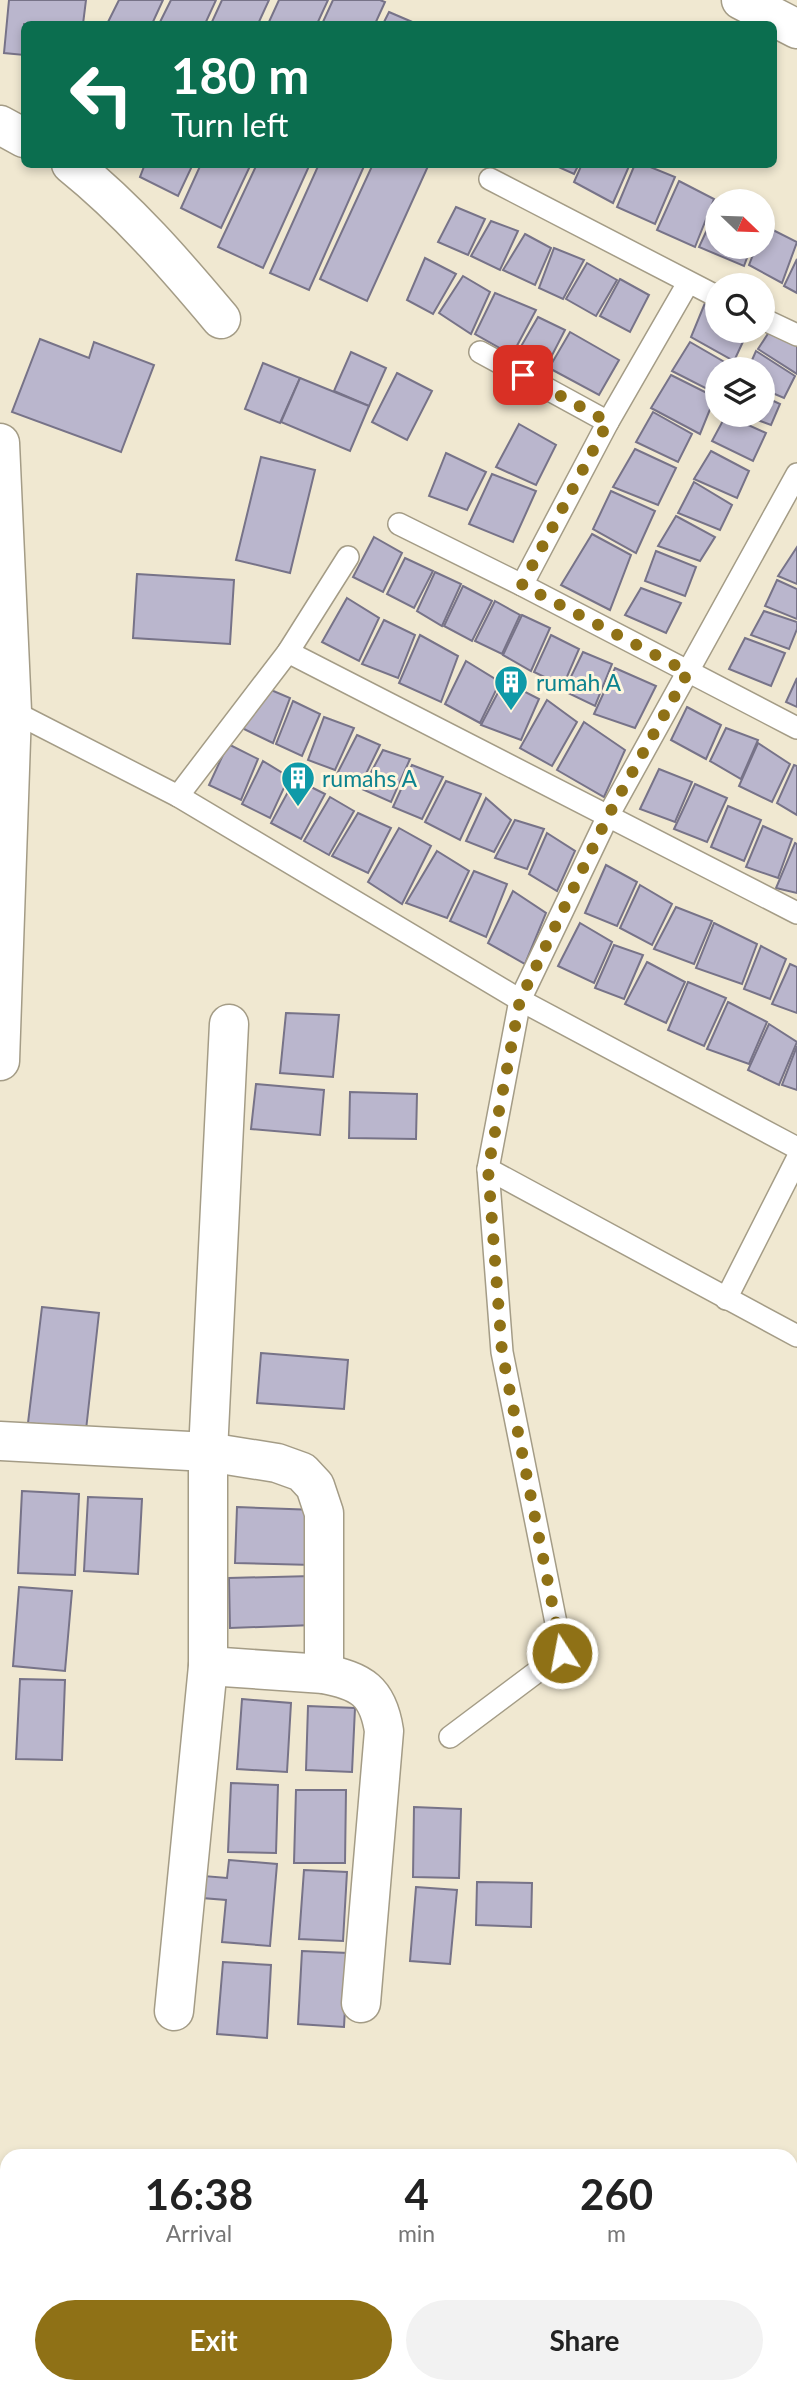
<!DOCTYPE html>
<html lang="en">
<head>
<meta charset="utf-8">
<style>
  :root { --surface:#fff; --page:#f2f2f2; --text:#222; --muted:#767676; --accent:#8f7116 }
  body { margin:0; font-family:Lato,sans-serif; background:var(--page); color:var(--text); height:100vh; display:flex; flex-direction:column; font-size:26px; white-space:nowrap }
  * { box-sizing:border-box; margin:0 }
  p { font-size:23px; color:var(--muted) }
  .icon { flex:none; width:38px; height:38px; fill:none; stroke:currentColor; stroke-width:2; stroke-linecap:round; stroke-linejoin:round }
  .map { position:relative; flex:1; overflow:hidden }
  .details { position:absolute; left:0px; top:2149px; width:798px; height:245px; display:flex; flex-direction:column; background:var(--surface); border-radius:21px 21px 0 0; box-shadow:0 4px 10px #0003 }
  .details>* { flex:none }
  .banner { position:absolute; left:21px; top:21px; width:756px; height:147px; border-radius:10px; box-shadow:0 4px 10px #0003; background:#0b6e4f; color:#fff; overflow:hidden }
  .needle { width:46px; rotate:113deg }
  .tools { position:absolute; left:705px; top:189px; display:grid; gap:14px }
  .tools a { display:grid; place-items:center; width:70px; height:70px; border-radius:50%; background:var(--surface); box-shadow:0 4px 10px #0003; font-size:35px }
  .pin { position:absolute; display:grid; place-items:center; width:60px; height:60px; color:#fff; margin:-30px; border-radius:14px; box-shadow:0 4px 10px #0006 }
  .me { position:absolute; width:77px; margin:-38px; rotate:349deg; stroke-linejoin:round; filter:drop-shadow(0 0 5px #0008) }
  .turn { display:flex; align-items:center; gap:24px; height:147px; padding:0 35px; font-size:32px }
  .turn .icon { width:91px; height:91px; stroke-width:2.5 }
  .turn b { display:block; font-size:49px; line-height:60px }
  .eta { display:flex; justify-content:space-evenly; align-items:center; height:119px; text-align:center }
  .eta b { font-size:42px; font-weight:700; line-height:49px }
  .action { display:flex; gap:14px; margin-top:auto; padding:14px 35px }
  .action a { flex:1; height:80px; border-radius:42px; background:var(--accent); color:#fff; font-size:28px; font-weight:700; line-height:80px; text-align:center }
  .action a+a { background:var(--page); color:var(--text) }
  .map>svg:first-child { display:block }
</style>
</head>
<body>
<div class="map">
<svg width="797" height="2394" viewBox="0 0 797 2394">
  <rect width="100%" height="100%" fill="#f0e8d1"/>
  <!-- building -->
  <g fill="#bab6cd" stroke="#777388" stroke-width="2">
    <path d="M9,0h77l-3,24h-59v31l-20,-2z"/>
    <path d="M119,0h44l-11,24h-45z"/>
    <path d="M171,0h45l-11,24h-46z"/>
    <path d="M222,0h47l-11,24h-47z"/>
    <path d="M279,0h49l-11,24h-49z"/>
    <path d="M333,0h47l5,2 -10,22h-53z"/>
    <path d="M389,12l28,12h-34z"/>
    <path d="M145,164h48l-15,32 -38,-19z"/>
    <path d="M201,164h50l-30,64 -40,-20z"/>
    <path d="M257,164h53l-47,104 -45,-21z"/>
    <path d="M319,164h46l-56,126 -39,-17z"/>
    <path d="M373,164h56l-62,137 -47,-22z"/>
    <path d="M552,164h27l-5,10z"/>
    <path d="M582,164h48l-17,39 -39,-21z"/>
    <path d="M635,164h8l32,13 -20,47 -38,-17z"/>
    <path d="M679,181l35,18 -19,48 -38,-17z"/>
    <path d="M718,206v41h33l-7,19 -45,-19z"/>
    <path d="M456,207l29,12 -17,36 -30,-13z"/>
    <path d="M491,221l27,10 -18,39 -29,-14z"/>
    <path d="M765,226l32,16 -15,41 -33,-18 7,-18h7z"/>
    <path d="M525,234l26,14 -16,37 -32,-15z"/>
    <path d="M554,248l30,12 -21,39 -24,-11z"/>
    <path d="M425,258l31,16 -23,40 -26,-14z"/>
    <path d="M797,259v34l-13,-7z"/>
    <path d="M587,263l30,17 -21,36 -30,-17z"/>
    <path d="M463,276l27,16 -19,42 -32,-21z"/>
    <path d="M620,279l29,16 -19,37 -30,-16z"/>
    <path d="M495,293l41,17 -24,45 -37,-21z"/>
    <path d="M705,303l13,7v21h30l-14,30 -43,-24z"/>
    <path d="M538,317l27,13 -19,37 -30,-12z"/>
    <path d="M771,329l26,16v29l-39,-25z"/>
    <path d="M570,332l49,28 -20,35 -50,-27z"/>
    <path d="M40,339l49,19 5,-16 60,23 -33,87 -109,-40z"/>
    <path d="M690,342l43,25 -2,2h-13l-1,25 -45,-23z"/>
    <path d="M756,351l39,25 -11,22 -21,-9v-20h-15z"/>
    <path d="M351,352l35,16 -17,38 -35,-15z"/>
    <path d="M263,363l37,15 -20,45 -35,-14z"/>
    <path d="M397,373l35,18 -25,49 -35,-18z"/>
    <path d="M671,375l44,22 -15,37 -49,-26z"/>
    <path d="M300,378l69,28 -19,45 -69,-29z"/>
    <path d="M763,396l17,8 -9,21 -27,-10h19z"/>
    <path d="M653,412l39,22 -14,28 -42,-20z"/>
    <path d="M726,415l40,18 -13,28 -41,-20z"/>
    <path d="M519,424l37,21 -20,40 -40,-18z"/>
    <path d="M635,449l41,19 -18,37 -45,-18z"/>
    <path d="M711,451l38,20 -12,27 -43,-19z"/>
    <path d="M446,453l40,19 -19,38 -38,-14z"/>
    <path d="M261,457l54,13 -25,103 -54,-13z"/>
    <path d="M492,474l44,17 -23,51 -44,-18z"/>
    <path d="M694,482l38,23 -12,25 -42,-17z"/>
    <path d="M611,491l44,20 -19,42 -43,-24z"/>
    <path d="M676,516l39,21 -15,24 -42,-15z"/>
    <path d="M592,534l39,21 -21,55 -49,-25z"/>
    <path d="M374,537l28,16 -19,39 -30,-15z"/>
    <path d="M797,547v37l-19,-8z"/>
    <path d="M656,551l40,16 -11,29 -40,-15z"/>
    <path d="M405,558l28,13 -19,37 -27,-14z"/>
    <path d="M435,572l26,12 -19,42 -25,-15z"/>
    <path d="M137,574l97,6 -4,64 -97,-6z"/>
    <path d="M777,580l20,9v30l-32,-13z"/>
    <path d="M463,586l29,15 -20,40 -28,-15z"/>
    <path d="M641,588l40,15 -15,30 -41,-18z"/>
    <path d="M347,598l32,20 -20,43 -37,-19z"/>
    <path d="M495,601l25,14 -18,39 -27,-13z"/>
    <path d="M764,611l33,11v7l-8,20 -38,-14z"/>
    <path d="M522,615l28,13 -19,43 -28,-16z"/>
    <path d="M384,620l31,15 -17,43 -36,-14z"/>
    <path d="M420,635l38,21 -17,46 -42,-19z"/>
    <path d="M551,635l28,14 -16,37 -29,-14z"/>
    <path d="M745,638l40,15 -14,33 -42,-17z"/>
    <path d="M583,652l29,12 -17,42 -31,-15z"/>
    <path d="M466,661l34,21 -20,41 -35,-19z"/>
    <path d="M615,668l41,18 -21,42 -41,-14z"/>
    <path d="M797,678v29l-11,-5z"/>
    <path d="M504,681l35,18 -18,41 -40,-15z"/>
    <path d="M264,687l26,11 -17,45 -31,-15z"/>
    <path d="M547,700l30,22 -25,44 -32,-18z"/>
    <path d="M293,701l27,13 -18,42 -26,-12z"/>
    <path d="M687,707l34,18 -15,34 -35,-19z"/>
    <path d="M324,717l30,11 -19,42 -27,-10z"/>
    <path d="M584,722l41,28 -21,47 -47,-27z"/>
    <path d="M726,728l32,12 -17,39 -31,-18z"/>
    <path d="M357,735l23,10 -19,39 -24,-10z"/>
    <path d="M758,743l32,21 -18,38 -33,-16z"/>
    <path d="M228,744l30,15 -17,41 -32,-15z"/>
    <path d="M383,750l27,9 -19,43 -29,-13z"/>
    <path d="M263,761l26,16 -19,41 -28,-14z"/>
    <path d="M412,765l31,12 -21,42 -29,-12z"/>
    <path d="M794,765l3,1v49l-20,-12z"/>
    <path d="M659,769l33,13 -17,40 -35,-13z"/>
    <path d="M295,779l30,15 -24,45 -30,-16z"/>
    <path d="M446,781l35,13 -21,46 -35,-18z"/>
    <path d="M695,784l32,14 -20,44 -33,-13z"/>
    <path d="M330,797l24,14 -25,44 -25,-14z"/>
    <path d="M486,798l25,22 -17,32 -28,-11z"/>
    <path d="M728,806l33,14 -17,41 -33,-14z"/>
    <path d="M358,813l33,15 -23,45 -36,-17z"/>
    <path d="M515,820l29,9 -17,40 -32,-11z"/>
    <path d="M763,826l29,13 -14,39 -32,-11z"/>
    <path d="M399,828l32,18 -29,58 -34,-22z"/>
    <path d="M547,833l28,18 -18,40 -28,-17z"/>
    <path d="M795,843l2,1v49l-21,-5z"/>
    <path d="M437,851l32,20 -22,47 -41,-15z"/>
    <path d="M606,865l31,17 -20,44 -32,-13z"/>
    <path d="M474,871l33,13 -21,53 -36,-16z"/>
    <path d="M640,885l32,19 -20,41 -32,-17z"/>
    <path d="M513,891l33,22 -21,51 -37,-21z"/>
    <path d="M676,907l36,14 -18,43 -40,-15z"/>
    <path d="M580,923l32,19 -18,41 -36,-17z"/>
    <path d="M714,923l43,21 -15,40 -46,-16z"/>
    <path d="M614,945l29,10 -19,44 -29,-11z"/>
    <path d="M761,946l25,13 -16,40 -26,-10z"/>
    <path d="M647,962l38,20 -19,41 -41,-19z"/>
    <path d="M790,964l7,3v46l-25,-9z"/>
    <path d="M688,982l38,16 -22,48 -36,-16z"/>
    <path d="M728,1002l39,20 -18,42 -42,-15z"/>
    <path d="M286,1013l53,2 -6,62 -53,-4z"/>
    <path d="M769,1024l28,18 -18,43 -31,-15z"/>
    <path d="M797,1046v44l-15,-5z"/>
    <path d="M256,1084l68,6 -4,45 -69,-6z"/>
    <path d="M350,1092l67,2 -1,45 -67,-1z"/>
    <path d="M42,1307l57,6 -13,117 -58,-7z"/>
    <path d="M261,1353l87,7 -4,49 -87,-6z"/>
    <path d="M22,1491l57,3 -4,81 -57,-2z"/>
    <path d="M88,1497l54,2 -4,75 -54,-3z"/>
    <path d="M237,1507l79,3 -3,55 -78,-2z"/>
    <path d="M312,1576l1,49 -83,3 -1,-50z"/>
    <path d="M19,1587l53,4 -7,80 -52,-5z"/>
    <path d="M20,1679l45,1 -3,80 -46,-1z"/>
    <path d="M242,1699l49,4 -4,69 -50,-3z"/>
    <path d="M308,1706l47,2 -3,64 -46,-2z"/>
    <path d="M231,1783l47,2 -2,68 -48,-1z"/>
    <path d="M296,1790h50l-1,73h-51z"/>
    <path d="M414,1807l47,2 -2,69 -46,-1z"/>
    <path d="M229,1860l48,4 -7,82 -48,-4 4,-42 -24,-2 2,-22 23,2z"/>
    <path d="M304,1870l43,2 -4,69 -44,-2z"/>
    <path d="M477,1882l55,1 -1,44 -55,-2z"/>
    <path d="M416,1887l41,3 -7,74 -40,-3z"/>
    <path d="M302,1951l46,2 -4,74 -46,-3z"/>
    <path d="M223,1962l48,3 -4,73 -50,-4z"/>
    <path d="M0,2215h7v76l-7,-1z"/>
    <path d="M0,2365l7,1v21h23l-1,7h-29z"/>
  </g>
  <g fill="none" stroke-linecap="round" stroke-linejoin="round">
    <!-- service casing -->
    <g stroke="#a49c86" stroke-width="24">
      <g id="service">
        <path d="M490,179l228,118"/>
        <path d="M763,319l34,16"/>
        <path d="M480,352l128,70"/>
        <path d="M399,524l123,61 275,143"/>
        <path d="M522,585l86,-163 80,-139"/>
        <path d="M288,652l509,261"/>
        <path d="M12,711l166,85 110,-144 60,-95"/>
        <path d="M178,796l342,204 277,148"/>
        <path d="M488,1169l309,167"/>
        <path d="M726,1299l71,-140"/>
        <path d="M450,1737l112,-84 -60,-301 -14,-183 32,-169 88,-184 189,-342"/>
      </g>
    </g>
    <!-- minor casing -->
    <g stroke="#a49c86" stroke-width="41">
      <g id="minor">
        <path d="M741,0l56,29"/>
        <path d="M0,125l24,13"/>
        <path d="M71,164c57,46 104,100 150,155"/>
        <path d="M0,443l12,268 -12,350"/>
        <path d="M0,1441l208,11 69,11 25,9 13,14 9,27v161"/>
        <path d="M208,1666l116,8c37,7 54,17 60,57l-23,272"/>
        <path d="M174,2011l34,-345v-214l21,-428"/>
      </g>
    </g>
    <!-- service -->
    <use href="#service" stroke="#fff" stroke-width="21"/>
    <!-- minor -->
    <use href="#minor" stroke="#fff" stroke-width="38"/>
  </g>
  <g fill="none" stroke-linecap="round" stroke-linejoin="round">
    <!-- route -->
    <path stroke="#8f7116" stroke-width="12" stroke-dasharray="0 21.6" d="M523,375l85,47 -86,163 166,87 -80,144 -88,184 -32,169 14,183 60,301"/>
  </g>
  <!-- icons -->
  <defs>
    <g id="building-pin" transform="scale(1.75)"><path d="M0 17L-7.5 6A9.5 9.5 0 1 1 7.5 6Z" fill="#0f9aa8" stroke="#fef6de"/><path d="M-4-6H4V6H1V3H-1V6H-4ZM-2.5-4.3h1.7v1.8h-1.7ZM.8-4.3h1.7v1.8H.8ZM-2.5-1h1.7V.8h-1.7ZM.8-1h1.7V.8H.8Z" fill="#fff"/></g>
  </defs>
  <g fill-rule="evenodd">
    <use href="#building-pin" x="511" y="682"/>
    <use href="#building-pin" x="298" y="778"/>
  </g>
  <g text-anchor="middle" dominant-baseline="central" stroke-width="6" stroke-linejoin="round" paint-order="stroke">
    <!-- culture labels -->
    <g font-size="23" fill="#0d838f" stroke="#fef6de" text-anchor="start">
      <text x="536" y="682">rumah A</text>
      <text x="322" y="778">rumahs A</text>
    </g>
  </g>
</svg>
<div class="tools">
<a><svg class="needle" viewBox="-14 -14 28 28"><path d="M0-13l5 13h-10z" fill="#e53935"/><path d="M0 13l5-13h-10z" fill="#767676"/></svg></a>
<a><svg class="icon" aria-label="search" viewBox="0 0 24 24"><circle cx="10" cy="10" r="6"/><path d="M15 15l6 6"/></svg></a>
<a><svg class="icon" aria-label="layers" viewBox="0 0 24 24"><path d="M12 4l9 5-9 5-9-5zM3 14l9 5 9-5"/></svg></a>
</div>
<div class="pin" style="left:523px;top:375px;background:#d93025"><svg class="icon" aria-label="arrive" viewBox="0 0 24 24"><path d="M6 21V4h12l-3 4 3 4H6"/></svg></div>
<svg class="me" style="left:562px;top:1653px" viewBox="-20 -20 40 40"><circle r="17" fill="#8f7116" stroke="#fff" stroke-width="3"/><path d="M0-11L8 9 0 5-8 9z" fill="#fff"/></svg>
<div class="banner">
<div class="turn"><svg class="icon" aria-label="left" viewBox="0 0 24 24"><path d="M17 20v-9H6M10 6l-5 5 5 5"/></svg><div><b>180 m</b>Turn left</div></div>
</div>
<section class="details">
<div class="eta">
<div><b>16:38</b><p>Arrival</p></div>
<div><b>4</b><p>min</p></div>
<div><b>260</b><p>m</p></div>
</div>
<div class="action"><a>Exit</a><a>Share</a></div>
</section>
</div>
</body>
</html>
